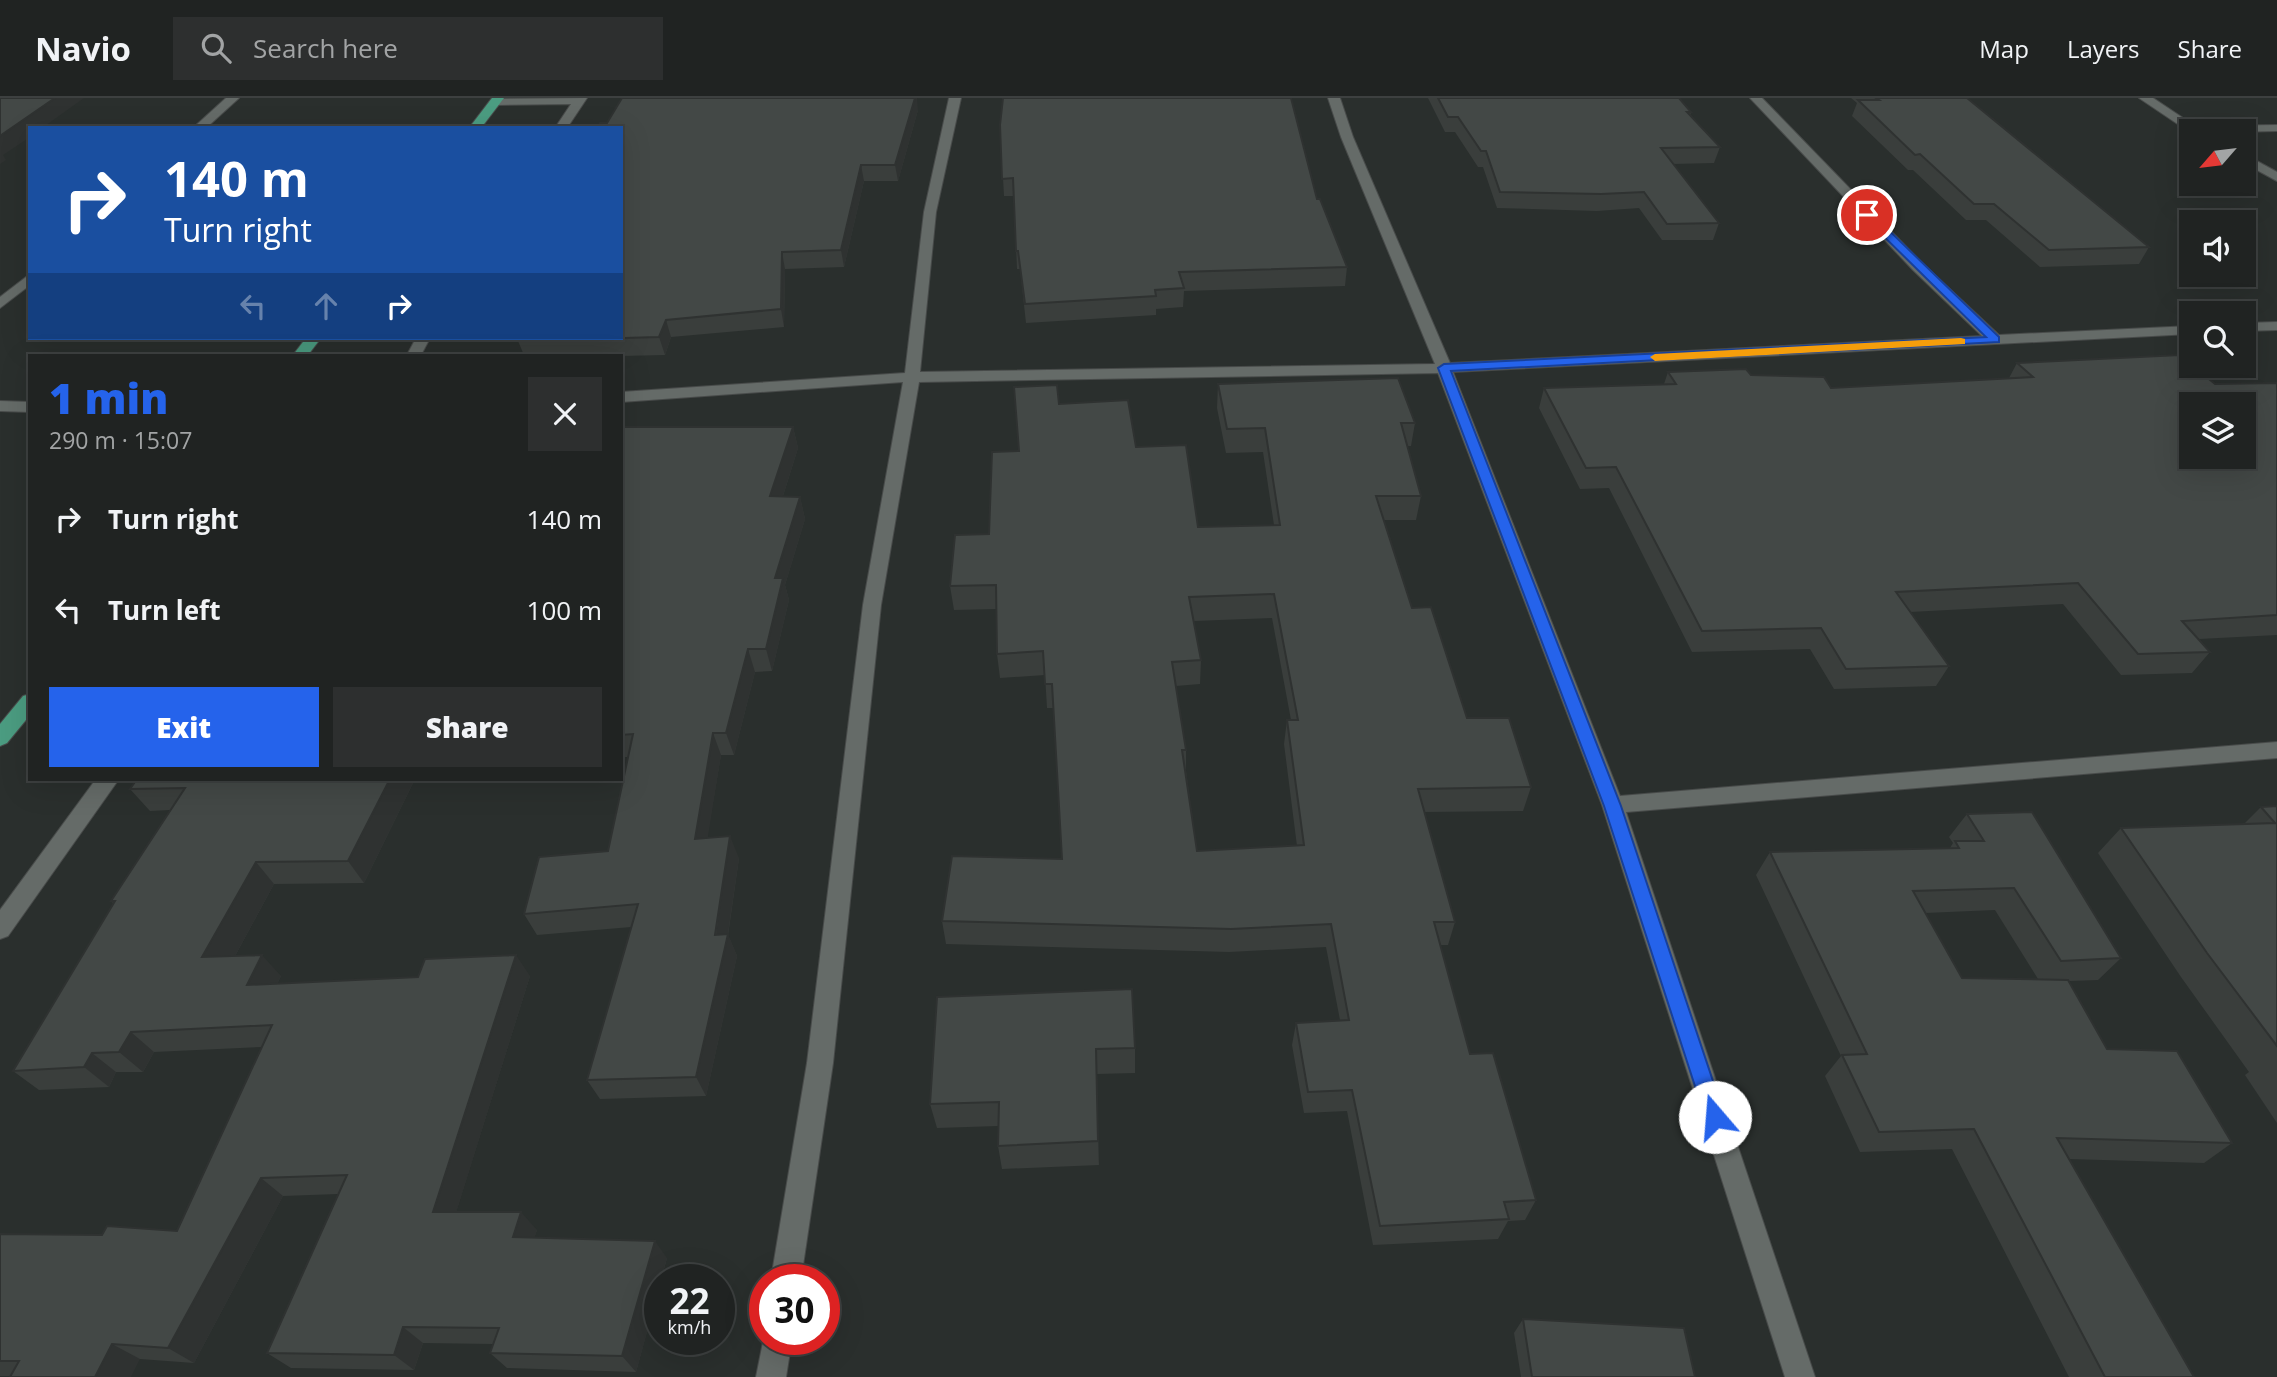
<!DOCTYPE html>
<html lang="en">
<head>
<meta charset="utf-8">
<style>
  :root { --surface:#202322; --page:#2d2f2f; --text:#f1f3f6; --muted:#a2a4a5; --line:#3d4040; --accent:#2563eb }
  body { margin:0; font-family:"Open Sans",sans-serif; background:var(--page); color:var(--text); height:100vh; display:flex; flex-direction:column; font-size:26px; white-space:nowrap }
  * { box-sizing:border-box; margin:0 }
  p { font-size:23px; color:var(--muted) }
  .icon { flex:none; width:38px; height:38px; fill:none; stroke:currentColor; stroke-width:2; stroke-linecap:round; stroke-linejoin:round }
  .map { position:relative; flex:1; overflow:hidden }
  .drawer { position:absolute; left:28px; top:256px; width:595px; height:427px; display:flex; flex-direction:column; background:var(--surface); border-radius:0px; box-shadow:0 7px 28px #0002,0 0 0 2px var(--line) }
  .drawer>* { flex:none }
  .top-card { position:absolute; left:28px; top:28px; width:595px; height:214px; border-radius:0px; box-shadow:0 7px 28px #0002,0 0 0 2px var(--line); background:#1a4fa0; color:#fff; overflow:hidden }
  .needle { width:46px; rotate:242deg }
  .buttons { position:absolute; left:2179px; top:21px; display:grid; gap:14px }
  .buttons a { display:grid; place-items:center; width:77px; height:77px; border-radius:0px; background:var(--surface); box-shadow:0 7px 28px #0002,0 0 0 2px var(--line); font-size:35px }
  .speed { position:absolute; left:644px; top:1166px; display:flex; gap:14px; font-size:35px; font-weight:700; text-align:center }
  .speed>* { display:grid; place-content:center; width:91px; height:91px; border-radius:50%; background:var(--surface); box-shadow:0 7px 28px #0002,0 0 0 2px var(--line); line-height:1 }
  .speed small { font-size:18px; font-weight:400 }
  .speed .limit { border:10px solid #d22; background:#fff; color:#111 }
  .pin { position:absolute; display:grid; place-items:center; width:60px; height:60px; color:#fff; margin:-30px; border:4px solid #fff; border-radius:50%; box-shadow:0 2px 7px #0007 }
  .me { position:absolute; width:77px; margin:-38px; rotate:342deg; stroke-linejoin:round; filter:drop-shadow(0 0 5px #0008) }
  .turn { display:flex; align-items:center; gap:24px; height:147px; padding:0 21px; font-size:32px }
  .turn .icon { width:91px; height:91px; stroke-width:2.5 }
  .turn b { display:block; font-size:49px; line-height:60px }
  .lanes { display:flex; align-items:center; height:66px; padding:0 21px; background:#0003; justify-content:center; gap:35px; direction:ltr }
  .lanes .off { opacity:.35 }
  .round { display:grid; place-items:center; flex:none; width:74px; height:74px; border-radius:0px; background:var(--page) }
  .head { display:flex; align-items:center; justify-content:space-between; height:119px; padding:0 21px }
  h1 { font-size:42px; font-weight:800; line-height:52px; color:var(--accent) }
  .primary-button { display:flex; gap:14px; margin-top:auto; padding:14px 21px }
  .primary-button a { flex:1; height:80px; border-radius:0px; background:var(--accent); color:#fff; font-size:28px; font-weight:800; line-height:80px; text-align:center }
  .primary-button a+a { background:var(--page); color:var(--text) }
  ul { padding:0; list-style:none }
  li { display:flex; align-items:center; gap:21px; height:91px; padding:0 21px }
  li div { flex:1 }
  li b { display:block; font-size:26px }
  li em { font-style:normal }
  header { display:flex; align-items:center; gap:42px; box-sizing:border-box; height:98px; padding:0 35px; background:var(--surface); border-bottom:2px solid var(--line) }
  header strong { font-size:33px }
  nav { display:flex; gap:38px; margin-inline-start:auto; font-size:24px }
  .search { width:490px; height:63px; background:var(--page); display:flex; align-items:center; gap:18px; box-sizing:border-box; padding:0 24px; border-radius:0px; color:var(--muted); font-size:26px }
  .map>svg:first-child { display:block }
</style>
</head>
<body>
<header>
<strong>Navio</strong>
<div class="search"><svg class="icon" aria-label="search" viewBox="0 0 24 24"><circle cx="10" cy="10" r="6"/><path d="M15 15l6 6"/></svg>Search here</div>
<nav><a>Map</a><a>Layers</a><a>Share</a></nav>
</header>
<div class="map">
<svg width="2277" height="1279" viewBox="0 0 2277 1279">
  <rect width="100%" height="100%" fill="#2a2f2d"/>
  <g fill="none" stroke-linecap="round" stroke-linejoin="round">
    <!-- minor casing -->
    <g stroke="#484b4a" stroke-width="2">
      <g id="minor">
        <path d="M226,0h13l-33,30h-13z"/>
        <path d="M587,0l-20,30h-12l16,-24 -76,1 -6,-3 6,-3z"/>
        <path d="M949,0h12l-25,114 -16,160 515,-8 -94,-227 -13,-39h12l13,39 97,226 532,-27 -69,-66 -163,-172h12l161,166 76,71 192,-9v8l-738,38 167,424 657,-54v16l-651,54 189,565h-30l-183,-572 -164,-432 -519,9 -38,223 -48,458 -32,216h-30l36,-216 56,-458 40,-223 -282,20v-10l284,-19 19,-161z"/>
        <path d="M2139,0h14l42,28 82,-1v6l-86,2z"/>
        <path d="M2244,56l33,18v9l-33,-18z"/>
        <path d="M30,176v11l-30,23v-11z"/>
        <path d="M2277,224v8l-33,1v-8z"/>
        <path d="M416,240h14l-9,17h-14z"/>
        <path d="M0,303l30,1v10l-30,-1z"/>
        <path d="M96,681h23l-111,157 -8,3v-29z"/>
        <path d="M765,1234v7h27l-6,38h-30z"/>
      </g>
    </g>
    <!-- major casing -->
    <g stroke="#484b4a" stroke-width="2">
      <g id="major">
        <path d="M492,0h12l-23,30h-12z"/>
        <path d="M306,240h15l-13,17h-15z"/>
        <path d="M30,596v21l-23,28 -7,3v-22l23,-28z"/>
      </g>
    </g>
    <!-- minor -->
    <use href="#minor" fill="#656b68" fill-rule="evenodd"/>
    <!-- major -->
    <use href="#major" fill="#4b9c81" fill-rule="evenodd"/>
  </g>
  <!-- wall -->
  <g fill="#3a3e3c" fill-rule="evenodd">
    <path d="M1428,0h251l12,14 -1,4 30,31 -6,16 -41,1 46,59 -6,17h-51l-23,-32 -42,3 -100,-3 -14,-41h-5l-23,-35h-10z"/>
    <path d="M1851,0h116l182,149 -10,17 -99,3 -54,-47h-20l-53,-50h-5l-56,-54 5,-13z"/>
    <path d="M918,12l-20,71h-34l-20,86 -59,2 -1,58 -113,10 -6,18 -44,1 -97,-1 -6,-14 1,-3z"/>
    <path d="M1000,27l317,74 30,68 -2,19 -161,5 -1,16 -27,2v6l-130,8 -6,-54h-3l-3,-73h-10z"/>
    <path d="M2017,265l198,21 62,-1v252l-78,4 11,13 -18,21 -71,2 -58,-71 -153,8 39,54 -13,20 -102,3 -24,-40 -118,3 -83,-164 -29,1 -41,-81 5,-20 120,-4 4,-12 83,3 80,13 178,-10z"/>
    <path d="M1218,286l197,39 -4,23h-4l14,50 -5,24h-32l28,88 55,110 64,69 -8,24 -99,1 31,110 -7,23h-8l30,109 66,146 -11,20 -17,1 -10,18 -125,6 -26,-134 -43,2 -12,-68 4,-22 44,-3 -14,-73 -97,5 -283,-8 -4,-23 120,-62 -8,-151h-7l-2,-33 -45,3 -3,-24v-45l-43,1 -4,-24 39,-52 30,-83 40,-47 77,43 62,80 76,-2 -11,-73 -37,1 -9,-45zM1272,520l19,102h-4l-3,24 13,102 -100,5 -11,-80v-21l-10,-64 24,-2 1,-24 -7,-39z"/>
    <path d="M621,329h172l5,21 -15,48 17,1 5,22 -20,66 4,15 -17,71 -17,1 -21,83h-13l-14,83 32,20 -11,77 9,21 -31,140 -106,3 -13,-19 44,-153 -94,8 -13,-21 84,-63 20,-94h-7z"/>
    <path d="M415,681l-51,104 -90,1 -39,72 46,20 -4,8 253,-8 -74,236 81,18 -3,8 133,20 -31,114 -129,-4 -17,-15 3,-9 -70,-1 -9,27 -123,-2 -24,-15 71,-159 -55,2 -89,167 -54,-4 -129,17h-11v-142l102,1 75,-4 85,-184 -108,5 -11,20h-27l-7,15 -70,3 -26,-19 101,-167 -3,-3 59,-91 -20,1 -20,-22z"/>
    <path d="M2277,708v317l-32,-48 4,-3 -68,-95 -83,-124 23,-25 123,-4 17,-17z"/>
    <path d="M1967,716l154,144 -23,22 -29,1 38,68 125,94 -28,20 -135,-4 125,218h-125l-117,-228 -92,3 -35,-76 16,-20 -85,-181 14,-23 180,-4 3,-5 -4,-6zM1995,812l43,69 -76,-1 -37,-65z"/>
    <path d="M937,899l198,51v25l-38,1 2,91 -97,4 -4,-23v-20l-61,2 -7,-24z"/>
    <path d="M1523,1221l172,58h-174l-7,-44z"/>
  </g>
  <!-- shaded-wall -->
  <g fill="#2f3231">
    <path d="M55,0h29l-42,30h-12v9l-27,18 3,5 -6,4v-28z"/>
    <path d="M915,0h2l1,12 -20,71 -3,-16z"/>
    <path d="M861,67l3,16 -20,86 -3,-17z"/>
    <path d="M782,154l3,17 -1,58 -3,-18z"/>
    <path d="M666,222l5,17 -6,18 -6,-18z"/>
    <path d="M793,329l5,21 -22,70 -6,-22z"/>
    <path d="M800,399l5,22 -20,66 4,15 -17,71 -6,-22 9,-71z"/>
    <path d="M748,551l7,23 -21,83 -8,-22z"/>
    <path d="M713,635l8,22 -17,106 -9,-22z"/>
    <path d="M390,681h25l-51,104 -16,-22z"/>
    <path d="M730,738l9,22 -12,82 1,-6 9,22 -31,140 -10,-19z"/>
    <path d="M256,764l18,22 -51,94 -21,-21z"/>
    <path d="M262,857l19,21 -14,29 -20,-20z"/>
    <path d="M516,857l14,21 -79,253 -18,-17z"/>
    <path d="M131,934l23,20 -11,20 -24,-20z"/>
    <path d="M1096,951l1,25 2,91 -1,-24z"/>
    <path d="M92,955l24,19 -7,15 -25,-20z"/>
    <path d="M261,1080l22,18 -89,167 -26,-15z"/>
    <path d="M521,1114l16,18 -8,24 -16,-17z"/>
    <path d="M655,1143l12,17 -6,21h-1v6l-24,87 -14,-16z"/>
    <path d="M403,1229l20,16 -9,27 -20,-15z"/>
    <path d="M112,1246l28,15 -9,18h-36z"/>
  </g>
  <!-- building -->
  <g fill="#434846" stroke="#2f3231" stroke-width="2" fill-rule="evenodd">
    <path d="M0,0h55l-55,38z"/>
    <path d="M622,0h293l-20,67h-34l-20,85 -59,2 -1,57 -115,11 -7,17 -141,4 1,-3h102v-210h-23l2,-5h7z"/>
    <path d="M1003,0h288l26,101h3l27,68 -168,5 5,16 -29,2 1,6 -131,8 -7,-53h-2l-3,-73 -11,1 -2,-54z"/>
    <path d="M1438,0h241l12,14h-4l33,35 -59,1 58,75 -52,1 -23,-32 -43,2 -101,-2 -14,-41h-5l-23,-34h-10z"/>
    <path d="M1876,0h91l182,149 -100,3 -55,-46h-20l-54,-50 -5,1 -57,-55h21z"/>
    <path d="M2180,257l35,29 62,-1v232l-95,6 28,31 -72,2 -60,-71 -182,9 53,74 -103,3 -25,-41 -119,3 -86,-164 -30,1 -42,-80 132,-4 -8,-12 78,-3 5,6 73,2 7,11 202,-11 -16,-14zM2191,306h53v53h-53z"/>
    <path d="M1398,280l17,45h-14l20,73h-45l36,112 19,-1 36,111h42l22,69 -113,2 37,133h-21l36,132 23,-1 43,147 -32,2 5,17 -129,7 -28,-136 -44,2 -12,-69 53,-3 -18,-96 -100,5 -289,-8 10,-65 110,3 -10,-175h-7l-2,-33 -46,3 -1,-69 -46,1 5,-51 34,-1 3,-82 27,-1 -5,-64 43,-2 2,19 69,-4 8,47 50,-2 12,82 82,-2 -15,-97 -38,1 -9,-45zM1274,496l24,126h-11l17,125 -107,6 -15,-101h4l-14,-88 29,-2 -12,-63z"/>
    <path d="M621,329h172l-23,69 30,1 -25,81h8l-17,71h-18l-22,84h-13l-18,106 35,-3 -15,99 13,-1 -32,143 -109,3 51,-176 -114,10 15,-57 69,-6 25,-117 -12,1z"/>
    <path d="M137,681h253l-42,82 -92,1 -54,95 60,-2 -15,30 171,-8 7,-18 91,-4 -83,257h88l-8,25 142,4 -33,115 -132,-3 9,-25 -96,-1 -9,28 -127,-2 80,-178 -86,3 -93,170 -56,-4 -17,33h-85l9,-16h-19v-127l102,1 5,-9 70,5 95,-206 -141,7 -12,20 -27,1 -8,14 -71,4 102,-170h-4l74,-113 -55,1z"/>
    <path d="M2277,708v240l-70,-93 -86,-125 154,-5 -14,-16z"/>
    <path d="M2032,714l89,146 -60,3 -47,-73 -101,3 49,87 106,2 39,69 70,2 55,92 -175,-5 137,239h-89l-131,-248 -95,3 -37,-77 25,-1 -97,-202 189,-4 -4,-7h29l-17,-27z"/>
    <path d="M1132,891l3,59 -39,1 2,92 -100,5 1,-44 -69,2 7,-107z"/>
    <path d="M1523,1221l161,9 11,49h-163z"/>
  </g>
  <!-- route -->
  <path fill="#2563eb" stroke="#184099" stroke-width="2" d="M1864,115h7l128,124v5l-548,29 170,435 104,311 -3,7 -7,3 -7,-3 -3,-7 -101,-311 -166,-438 6,-4 542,-27 -122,-120z"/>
  <!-- slow -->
  <path fill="#f59e0b" d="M1961,240l4,1v5l-310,17 -5,-4 5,-3z"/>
</svg>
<div class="buttons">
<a><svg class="needle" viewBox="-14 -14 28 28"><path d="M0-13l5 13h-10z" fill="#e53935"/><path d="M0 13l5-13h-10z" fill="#a2a4a5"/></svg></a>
<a><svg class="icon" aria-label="sound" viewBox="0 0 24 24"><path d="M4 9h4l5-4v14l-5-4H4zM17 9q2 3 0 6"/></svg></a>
<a><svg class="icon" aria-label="search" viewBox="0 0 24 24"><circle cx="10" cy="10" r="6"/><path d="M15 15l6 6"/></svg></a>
<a><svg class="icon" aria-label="layers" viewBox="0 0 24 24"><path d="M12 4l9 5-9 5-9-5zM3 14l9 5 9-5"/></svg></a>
</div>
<div class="speed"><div>22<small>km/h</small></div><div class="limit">30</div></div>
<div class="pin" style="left:1867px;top:117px;background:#d93025"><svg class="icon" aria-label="arrive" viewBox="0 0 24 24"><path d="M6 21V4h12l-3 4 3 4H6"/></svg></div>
<svg class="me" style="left:1715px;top:1019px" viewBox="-20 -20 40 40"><circle r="19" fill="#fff"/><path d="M0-13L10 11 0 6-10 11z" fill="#2563eb"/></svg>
<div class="top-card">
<div class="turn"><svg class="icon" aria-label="right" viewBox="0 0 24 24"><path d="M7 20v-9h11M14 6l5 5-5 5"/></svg><div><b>140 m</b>Turn right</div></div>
<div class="lanes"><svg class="icon off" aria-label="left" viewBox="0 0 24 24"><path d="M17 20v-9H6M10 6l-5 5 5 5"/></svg><svg class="icon off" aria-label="ahead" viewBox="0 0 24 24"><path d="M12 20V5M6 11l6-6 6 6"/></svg><svg class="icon" aria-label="right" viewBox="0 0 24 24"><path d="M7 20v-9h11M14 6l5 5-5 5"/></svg></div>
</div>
<section class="drawer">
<div class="head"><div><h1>1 min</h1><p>290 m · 15:07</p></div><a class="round"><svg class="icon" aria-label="close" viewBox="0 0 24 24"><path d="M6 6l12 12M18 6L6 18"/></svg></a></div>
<ul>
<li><svg class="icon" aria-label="right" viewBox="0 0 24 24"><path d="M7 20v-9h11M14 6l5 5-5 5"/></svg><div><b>Turn right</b></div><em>140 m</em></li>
<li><svg class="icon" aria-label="left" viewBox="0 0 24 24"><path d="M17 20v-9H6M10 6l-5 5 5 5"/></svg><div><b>Turn left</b></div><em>100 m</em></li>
</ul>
<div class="primary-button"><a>Exit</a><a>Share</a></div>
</section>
</div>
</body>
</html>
